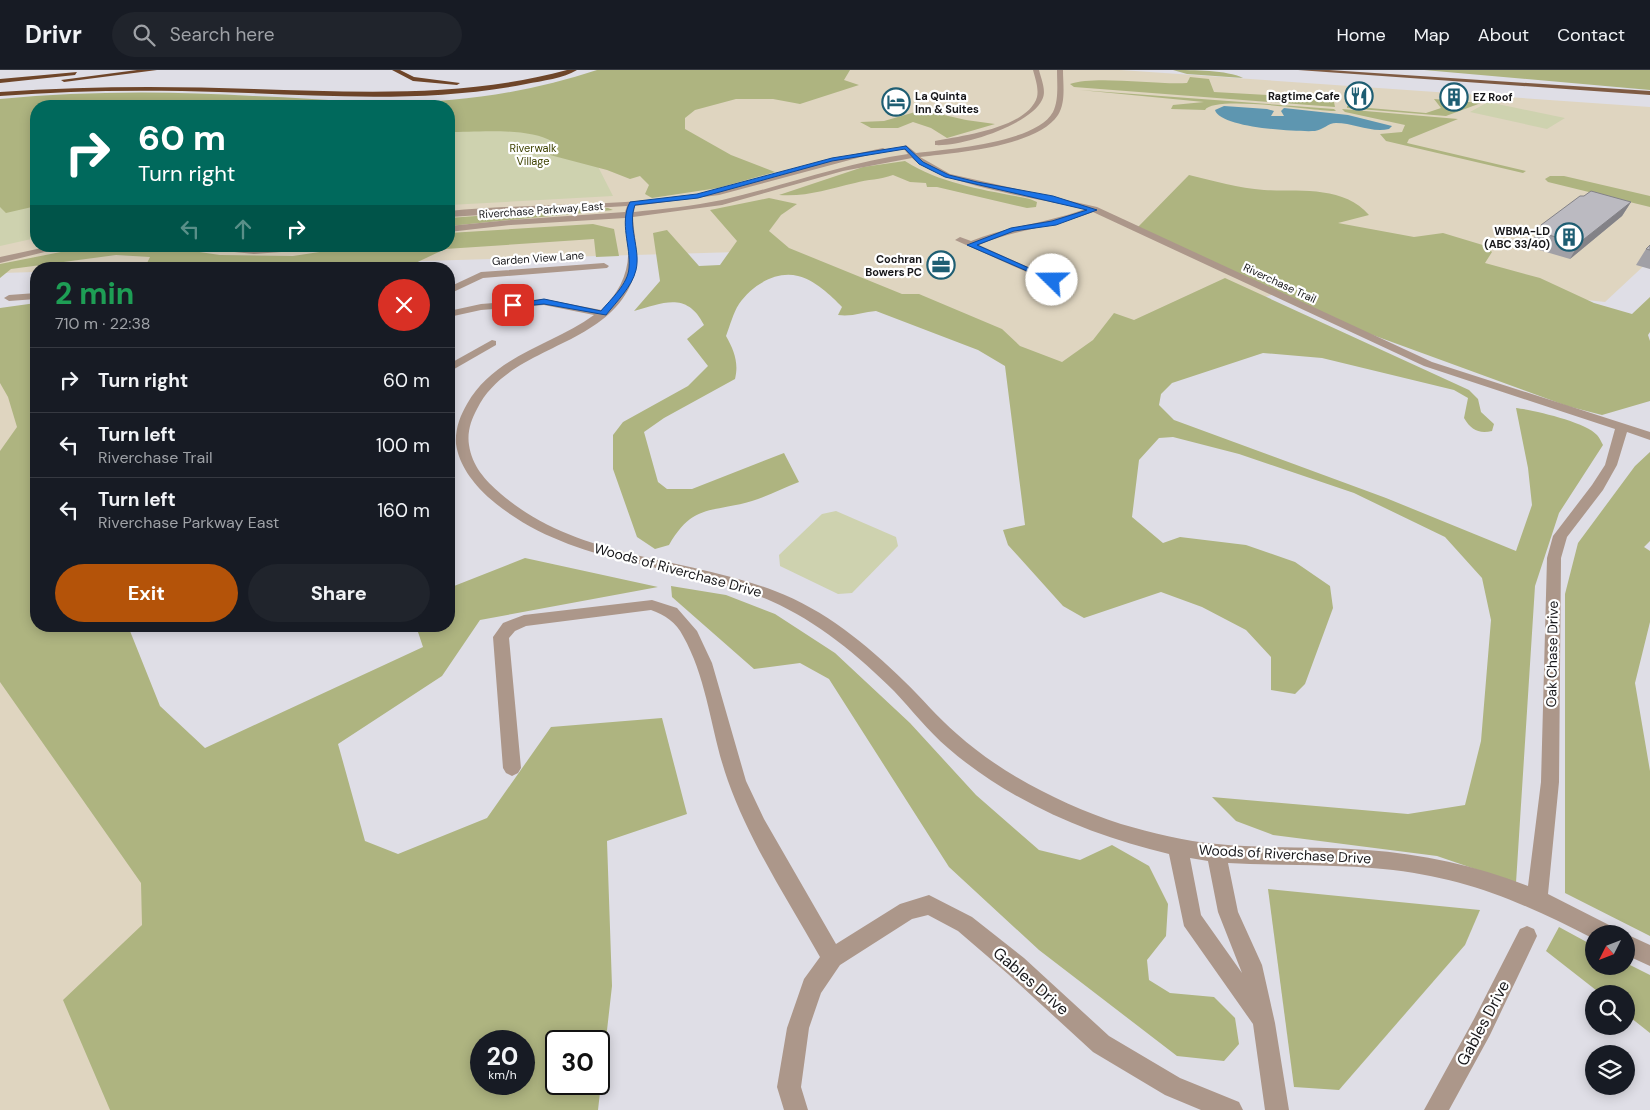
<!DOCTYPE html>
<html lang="en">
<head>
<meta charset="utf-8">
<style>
  :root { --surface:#171b24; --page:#20242c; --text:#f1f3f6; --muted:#9ea1a6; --line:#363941; --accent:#b45309 }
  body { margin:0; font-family:"DM Sans",sans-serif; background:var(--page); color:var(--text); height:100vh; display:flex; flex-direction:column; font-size:19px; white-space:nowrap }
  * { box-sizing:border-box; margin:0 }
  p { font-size:16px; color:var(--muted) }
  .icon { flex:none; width:28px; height:28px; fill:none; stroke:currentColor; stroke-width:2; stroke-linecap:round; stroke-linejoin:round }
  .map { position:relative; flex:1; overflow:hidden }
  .panel { position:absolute; left:30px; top:192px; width:425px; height:370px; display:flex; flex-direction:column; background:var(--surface); border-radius:20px; box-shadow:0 2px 12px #0003 }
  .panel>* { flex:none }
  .guide { position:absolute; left:30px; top:30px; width:425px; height:152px; border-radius:20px; box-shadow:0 2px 12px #0003; background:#00695c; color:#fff; overflow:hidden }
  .needle { width:32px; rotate:228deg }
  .fabs { position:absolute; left:1585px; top:855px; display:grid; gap:10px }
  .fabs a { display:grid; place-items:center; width:50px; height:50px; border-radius:50%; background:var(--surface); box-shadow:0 2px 12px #0003; font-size:25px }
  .speed { position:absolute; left:470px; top:960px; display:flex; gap:10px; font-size:25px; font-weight:700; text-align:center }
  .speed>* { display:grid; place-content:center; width:65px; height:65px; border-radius:50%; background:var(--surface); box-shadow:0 2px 12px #0003; line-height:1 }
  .speed small { font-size:12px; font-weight:400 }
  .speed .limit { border:2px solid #111; border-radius:8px; background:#fff; color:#111 }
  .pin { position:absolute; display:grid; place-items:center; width:42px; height:42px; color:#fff; margin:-21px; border-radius:10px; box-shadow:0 2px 8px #0006 }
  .me { position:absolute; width:55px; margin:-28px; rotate:292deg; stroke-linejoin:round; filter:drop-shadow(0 0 4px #0008) }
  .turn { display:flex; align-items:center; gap:18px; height:105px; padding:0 25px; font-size:22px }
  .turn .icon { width:65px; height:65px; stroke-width:2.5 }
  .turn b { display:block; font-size:35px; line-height:42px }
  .lanes { display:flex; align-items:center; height:48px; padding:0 25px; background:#0003; justify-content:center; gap:25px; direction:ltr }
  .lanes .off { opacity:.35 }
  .round { display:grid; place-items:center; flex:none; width:52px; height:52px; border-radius:26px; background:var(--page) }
  .head { display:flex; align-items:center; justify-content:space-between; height:85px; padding:0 25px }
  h1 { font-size:30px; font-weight:700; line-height:38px; color:#1e9e55 }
  .cta { display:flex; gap:10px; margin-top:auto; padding:10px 25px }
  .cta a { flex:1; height:58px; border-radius:30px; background:var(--accent); color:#fff; font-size:20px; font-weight:700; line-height:58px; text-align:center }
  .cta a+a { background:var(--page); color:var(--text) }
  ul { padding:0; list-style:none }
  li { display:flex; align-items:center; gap:15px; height:65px; padding:0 25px; border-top:1px solid var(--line) }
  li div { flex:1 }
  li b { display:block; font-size:19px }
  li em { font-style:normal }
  header { display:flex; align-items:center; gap:30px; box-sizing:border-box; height:70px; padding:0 25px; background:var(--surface); border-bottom:1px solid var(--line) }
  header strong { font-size:24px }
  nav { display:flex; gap:28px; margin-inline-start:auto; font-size:18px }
  .search { width:350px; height:45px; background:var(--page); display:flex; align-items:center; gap:12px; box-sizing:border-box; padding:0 18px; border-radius:28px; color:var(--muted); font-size:19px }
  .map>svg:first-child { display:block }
</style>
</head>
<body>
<header>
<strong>Drivr</strong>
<div class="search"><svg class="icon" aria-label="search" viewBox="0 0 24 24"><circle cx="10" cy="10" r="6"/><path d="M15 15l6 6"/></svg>Search here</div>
<nav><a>Home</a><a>Map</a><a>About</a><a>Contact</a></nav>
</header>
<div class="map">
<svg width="1650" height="1040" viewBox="0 0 1650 1040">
  <rect width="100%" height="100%" fill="#dfdee6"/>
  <!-- commercial -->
  <g fill="#dfd5c0">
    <path d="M809,0h312l529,37v153l-45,42 -270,-29 -270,93 -289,-115 -634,18h-106v3l-36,1v-136l36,-1v110h413v-126z"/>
    <path d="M0,243l36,21v292l297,484h-333z"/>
  </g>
  <!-- green -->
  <g fill="#ced2af">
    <path d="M1488,32l77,16 -18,11 -77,-17z"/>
    <path d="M566,34l47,92 -164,9v-90z"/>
    <path d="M36,82v86l-36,8v-91z"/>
    <path d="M836,441l60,26 2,9 -46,47 -14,1 -58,-28 -1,-11 43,-41z"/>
  </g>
  <!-- forest -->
  <g fill="#aeb480" fill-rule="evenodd">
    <path d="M597,0h253l-6,10 15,5 -59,19 -27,-5h-37l-41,11 -10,8v11l46,26 44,17 -57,16 -66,10 -7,-4 4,-9 -9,-9 -10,3 -23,-9 -57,-15 3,-13c-25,-15 -75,-10 -104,-10v-26h-413v98l-4,3 -26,6 -6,-6v-108c84,-8 168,-8 253,-3 39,1 78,5 117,6 75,3 155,-8 227,-32z"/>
    <path d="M1173,0c20,0 54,0 70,8l-56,-4z"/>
    <path d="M1424,0h226v20z"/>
    <path d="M1190,7l19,2 5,13 107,6 13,4 1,5 -261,-20 -4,-3c26,-9 86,1 117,-1z"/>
    <path d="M1080,20l254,19 2,2c-21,0 -122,-16 -131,-1l-34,-1 2,-4 31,-3z"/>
    <path d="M1434,29l47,4 -35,13 -99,-8v-2l79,7 15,-5z"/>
    <path d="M1342,39l116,10 -49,20 -2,4 119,28 -3,2 -137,-32 -6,-7 22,-2 3,-7 -60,-13z"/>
    <path d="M922,40l44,10 29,4 -48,14 -16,-10 -18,-6 -15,6h-27l-11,-6 24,-1z"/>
    <path d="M905,91c38,24 81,29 125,38l7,3 -1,5 -9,1 -90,-21h-10l-1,-4 -16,-1 -17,-7c-13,5 -25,4 -38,8 -27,6 -48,14 -76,12l84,-28z"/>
    <path d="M1189,105c24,6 50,13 75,15 35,2 79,-5 105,25l-31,8 76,14 29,-4 43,13 6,6 -7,11 55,15 54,25 38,11 18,-17v35l-2,3 2,6v60l-48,14 -35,-9 -208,-76 -221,-103z"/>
    <path d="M1550,106h14l86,20v11l-102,-25 -3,-3z"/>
    <path d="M769,128l28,6 -16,11 -12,16 20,17 113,46h17l83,35 18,17 42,16 31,-22 21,-27 20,7 91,-42 244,112 9,9 3,13 13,12 -2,7c-13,3 -21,-1 -28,-13l4,-20 -14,-8 -132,-32 -59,-5 -91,30 -11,11 -2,11 15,15 212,78 130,53 16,-46 -4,-37 -12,-60c17,2 70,14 81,27 3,3 4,7 6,10l-44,68 -24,73 -19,297 -79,-27 -164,-21 -37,-14 -24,-24 196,17 57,-9 16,-64 10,-121 -9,-42 -37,-41 -91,-44 -115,-39 -66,-17 -14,1 -20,22 -7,57 31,26 17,-6 66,8 49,17 35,24 3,22 -28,76 -10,10 -24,-4v-33l-25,-27 -44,-23 -41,-15 -77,26 -21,-12 -55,-61 -5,-15 22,-5 -20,-159 -27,-16 -102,-39c-13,1 -24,6 -38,4l4,-8c-10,-11 -29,-28 -44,-31 -22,-6 -47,10 -59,28 -6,9 -9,22 -13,32 8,14 13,27 9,43l-71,39 -20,14 14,50 9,7h25l92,-36 15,29c-16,6 -31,14 -47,19 -40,12 -59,2 -83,44l-14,4 -18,-12 -24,-68v-34l10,-13 65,-36 20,-20 -21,-27 17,-14c-17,-34 -41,-22 -70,-14l26,-30 -7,-48 14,-3 32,36 21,-1 17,-24 -27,-31z"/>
    <path d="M582,138h26l5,2 -164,16v-8z"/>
    <path d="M593,154l21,5 5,27 -23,1 -2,-18 -149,10 -42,20h-259l6,-12 -34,-2 -105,14 -11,9v-14l81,-16 36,-2 55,2 48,7 73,1 66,-10h90v-13z"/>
    <path d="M36,233v323h92l32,80 45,42 218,-101 -7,-21h33v-38l76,-30 133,29 -178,33 -38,56 -104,68 27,97 33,13 89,-36 64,-91 111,-9 25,96 -80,27 5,145 -14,124h-488l-47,-110 79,-75 -1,-42 -141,-201v-231l17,-24 -9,-30 -8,-14v-75zM481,971h43v43h-43zM556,971h43v43h-43z"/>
    <path d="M1650,382v89l-6,6 6,4v71l-15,61 15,88v165l-85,-43v-299l13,-51 57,-77z"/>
    <path d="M671,516l55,9 49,19 60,39 75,70 66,72 63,55 41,10 32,-15 37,21 19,38 -2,32 -19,24 2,20 21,13 44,4 21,21 4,26 -15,17 -47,-5 -138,-106 -90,-83 -120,-188 -29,-16 -46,6 -82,-72z"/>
    <path d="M1268,819l212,21 -15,35 -126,145 -45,-3z"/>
    <path d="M1559,857l35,19v20h32v-3l24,12v58l-24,-19v-20h-25l-55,-43z"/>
  </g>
  <!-- water -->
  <path fill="#5e96b0" d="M1224,36l43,3 7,2 -3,5h13l-3,-5 3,-3 64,7 44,11 -3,3c-18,4 -35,-6 -53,-6 -8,0 -13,7 -21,8 -18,1 -95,-3 -100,-21z"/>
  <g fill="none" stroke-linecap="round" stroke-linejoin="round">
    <!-- minor -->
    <g fill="#ac978a" fill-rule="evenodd">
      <path d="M1033,0h6c2,9 8,21 3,30 -12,25 -81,47 -107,45v-4c26,-5 93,-13 102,-44 2,-9 -2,-19 -4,-27z"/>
      <path d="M1057,0h6c0,15 3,32 -5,45 -21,32 -104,38 -138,42l30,17 147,33 335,155 218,70v8l-23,-8 -10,33 -14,25 -36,47 -6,21 -2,224 -11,112 65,33 3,7h-22v5c-72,-37 -129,-62 -211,-70 -52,-5 -103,-3 -155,-6l10,49 24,53 13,58 14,87h-24l-12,-86 -69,-98 -15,-72c-78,-18 -160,-53 -221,-106 -20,-17 -36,-38 -54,-57 -36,-36 -76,-69 -123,-90 -95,-41 -201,-32 -283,-104 -15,-14 -29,-32 -32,-53 -1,-15 4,-28 11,-40 28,-49 84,-58 127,-89l-50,-10 -63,5 -32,7v-6l32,-7 63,-5 57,11c18,-17 29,-38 27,-64 -1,-10 -3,-19 -3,-28l-114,7 -62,7v-6l62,-6 114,-8 2,-6 -178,11v-6c82,-8 165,-4 246,-16 64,-10 124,-35 188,-47l4,2 -168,45 -84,11 -1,6c29,-3 59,-6 88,-12 62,-14 122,-37 186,-46l-6,-7 4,-2 10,8c32,-4 120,-10 137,-41 6,-12 4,-29 4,-42zM912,88c25,26 134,42 173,51 -37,14 -77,17 -114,32l-11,-4 -5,3 94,42 8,-2 -78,-35c37,-16 76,-18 114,-33l331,154 191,63 -10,36 -13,20 -39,51 -6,22 -6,224 -13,104c-51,-20 -105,-32 -161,-36 -50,-4 -100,-1 -150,-6 -33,-3 -65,-11 -96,-20 -58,-19 -118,-49 -164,-90 -19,-16 -35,-36 -53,-53 -38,-37 -79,-71 -129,-90 -91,-35 -197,-31 -274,-97 -16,-14 -29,-28 -32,-49 -2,-13 2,-25 8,-36 33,-66 133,-60 157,-133 6,-20 0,-38 -1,-59l89,-12 121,-34zM1190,788l18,3 10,51 24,61 -41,-58z"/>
      <path d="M51,176h18l-69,17v-6z"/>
      <path d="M201,176l53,2 72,-2 -4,3 -68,5 -49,-5z"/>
      <path d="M604,193l5,3 -2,2 -124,10 -34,16v-7l32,-15z"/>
      <path d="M36,223v6l-27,2 -5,-3 5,-3z"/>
      <path d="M492,270l4,1v4l-47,27v-8z"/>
      <path d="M652,530l25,8 20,23 15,32 34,118 18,38 72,125 64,-40 29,-9 43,22 52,41 85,78 71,42 59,24 4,8h-42l-36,-15 -72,-43 -85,-78 -50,-43 -30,-16 -16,4 -72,46 -19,28 -12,35 -8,59 7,23h-24l-7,-23 10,-59 17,-49 16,-22c-32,-57 -70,-114 -92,-176 -17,-47 -20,-101 -45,-145 -7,-14 -18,-21 -32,-26l-125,16 -11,5 -6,7 12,130 -3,5 -6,3 -6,-3 -3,-5 -10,-131 10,-14 21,-8z"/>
      <path d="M1527,856l7,3 3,7 -47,99 -41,75h-25l50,-91 46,-90z"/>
      <path d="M1626,864l24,11v21l-24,-11z"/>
    </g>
    <!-- major -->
    <path fill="#7f5b43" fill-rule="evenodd" d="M1298,0h31l321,21v4z"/>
    <!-- highway -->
    <g fill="#6e4529" fill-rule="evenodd">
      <path d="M137,0h20l-93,12 -3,-2z"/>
      <path d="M392,0h8l14,7 46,6 -3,2 -44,-4z"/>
      <path d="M567,0h10c-13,8 -35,11 -51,14 -113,22 -230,9 -344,7 -61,-1 -121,0 -182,5v-4c85,-6 169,-6 254,-3 105,3 210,9 313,-19z"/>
      <path d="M77,2l-2,3 -75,8v-4z"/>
    </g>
  </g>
  <!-- wall -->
  <g fill="#a1a0a6">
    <path d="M1584,126l47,6 -9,14 -52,43 -41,-12 12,-22z"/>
    <path d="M1646,179l4,1v19l-14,-4z"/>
  </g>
  <!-- shaded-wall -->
  <path fill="#838287" d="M1631,132l-9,14 -52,43 9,-16z"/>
  <!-- building -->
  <g fill="#bbbac1" stroke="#838287">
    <path d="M1591,121l40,11 -52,41 -42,-11 8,-6 -4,-1 39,-29h4z"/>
    <path d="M1650,175v5l-4,-1z"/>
  </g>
  <!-- route -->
  <path fill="#1a73e8" stroke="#114b97" d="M906,76l17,16 26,13 28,7 76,14 44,14 -41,15 -42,6 -37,14 79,35 -6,1 -83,-36 44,-17 41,-7 35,-11 -142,-33 -26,-13 -14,-15 -73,12 -134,37 -63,7c-8,21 6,44 1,65 -4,17 -20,32 -30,45l-62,-11 -31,3 -4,-2 35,-6 57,12c10,-12 27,-27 28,-43 2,-22 -10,-45 1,-66l67,-8 135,-36z"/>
  <!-- icons -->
  <defs>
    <g id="restaurant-ring" transform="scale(1.4375)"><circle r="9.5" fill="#fff" stroke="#1e5e73" stroke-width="1.5"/><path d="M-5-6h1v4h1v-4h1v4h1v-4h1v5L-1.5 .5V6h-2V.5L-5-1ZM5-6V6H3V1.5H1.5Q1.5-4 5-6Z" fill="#1e5e73"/></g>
    <g id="building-ring" transform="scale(1.4375)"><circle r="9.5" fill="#fff" stroke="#1e5e73" stroke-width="1.5"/><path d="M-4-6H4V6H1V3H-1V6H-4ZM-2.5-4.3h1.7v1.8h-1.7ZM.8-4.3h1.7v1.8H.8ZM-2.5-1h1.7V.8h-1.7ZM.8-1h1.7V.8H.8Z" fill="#1e5e73"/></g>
    <g id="hotel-ring" transform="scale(1.4375)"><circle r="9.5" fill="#fff" stroke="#1e5e73" stroke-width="1.5"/><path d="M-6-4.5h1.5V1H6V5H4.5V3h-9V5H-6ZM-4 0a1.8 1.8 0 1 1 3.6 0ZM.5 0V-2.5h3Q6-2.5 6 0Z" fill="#1e5e73"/></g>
    <g id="office-ring" transform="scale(1.4375)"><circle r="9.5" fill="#fff" stroke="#1e5e73" stroke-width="1.5"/><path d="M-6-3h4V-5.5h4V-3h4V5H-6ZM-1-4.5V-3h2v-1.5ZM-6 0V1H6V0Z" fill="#1e5e73"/></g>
  </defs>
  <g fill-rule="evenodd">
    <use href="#restaurant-ring" x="1359" y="26"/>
    <use href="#building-ring" x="1454" y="27"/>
    <use href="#hotel-ring" x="896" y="32"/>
    <use href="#building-ring" x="1569" y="167"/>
    <use href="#office-ring" x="941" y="195"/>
  </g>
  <g text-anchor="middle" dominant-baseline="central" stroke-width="4.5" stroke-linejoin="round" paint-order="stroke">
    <!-- far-poi labels -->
    <g font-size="11" font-weight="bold" fill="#17171a" stroke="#fff" text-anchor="end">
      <text x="915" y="26" text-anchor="start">La Quinta<tspan x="915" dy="13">Inn &amp; Suites</tspan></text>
      <text x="1340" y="26">Ragtime Cafe</text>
      <text x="1473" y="27" text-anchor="start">EZ Roof</text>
      <text x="1550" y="161">WBMA-LD<tspan x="1550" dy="13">(ABC 33/40)</tspan></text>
      <text x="922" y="189">Cochran<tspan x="922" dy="13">Bowers PC</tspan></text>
    </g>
    <!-- far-park labels -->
    <g font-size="11" fill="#424606" stroke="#fff">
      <text x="533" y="78">Riverwalk<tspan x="533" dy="13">Village</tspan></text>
    </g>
    <!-- far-street labels -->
    <g font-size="11" fill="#17171a" stroke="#fff">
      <text transform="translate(541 140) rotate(-4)">Riverchase Parkway East</text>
      <text transform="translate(538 188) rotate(-4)">Garden View Lane</text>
      <text transform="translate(1280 213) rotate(25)">Riverchase Trail</text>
    </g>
    <!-- street labels -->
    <g font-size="14" fill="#17171a" stroke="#fff">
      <text transform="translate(678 500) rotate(15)">Woods of Riverchase Drive</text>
      <text transform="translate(1552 584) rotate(-89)">Oak Chase Drive</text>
      <text transform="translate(1285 784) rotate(3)">Woods of Riverchase Drive</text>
    </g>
    <!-- near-street labels -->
    <g font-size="16" fill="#17171a" stroke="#fff">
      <text transform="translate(1031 911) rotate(41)">Gables Drive</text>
      <text transform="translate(1483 953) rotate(-62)">Gables Drive</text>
    </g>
  </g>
</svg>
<div class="fabs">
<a><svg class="needle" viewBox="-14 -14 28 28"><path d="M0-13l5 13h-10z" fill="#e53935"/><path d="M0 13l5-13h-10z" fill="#9ea1a6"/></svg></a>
<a><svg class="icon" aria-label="search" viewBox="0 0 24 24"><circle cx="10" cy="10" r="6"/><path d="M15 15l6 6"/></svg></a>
<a><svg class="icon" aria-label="layers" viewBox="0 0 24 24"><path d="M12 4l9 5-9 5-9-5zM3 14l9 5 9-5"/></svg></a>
</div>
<div class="speed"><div>20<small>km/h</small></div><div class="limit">30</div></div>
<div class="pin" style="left:513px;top:235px;background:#d93025"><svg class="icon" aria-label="arrive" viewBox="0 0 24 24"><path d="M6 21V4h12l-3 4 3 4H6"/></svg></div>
<svg class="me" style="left:1052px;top:210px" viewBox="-20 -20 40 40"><circle r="19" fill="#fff"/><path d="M0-13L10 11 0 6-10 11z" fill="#1a73e8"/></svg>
<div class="guide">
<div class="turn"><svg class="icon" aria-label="right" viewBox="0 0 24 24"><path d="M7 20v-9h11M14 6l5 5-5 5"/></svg><div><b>60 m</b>Turn right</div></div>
<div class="lanes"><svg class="icon off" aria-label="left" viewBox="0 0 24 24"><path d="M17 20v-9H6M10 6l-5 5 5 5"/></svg><svg class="icon off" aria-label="ahead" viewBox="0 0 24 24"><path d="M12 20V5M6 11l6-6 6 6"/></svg><svg class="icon" aria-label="right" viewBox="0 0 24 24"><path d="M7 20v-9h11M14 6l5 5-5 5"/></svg></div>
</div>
<section class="panel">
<div class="head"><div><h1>2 min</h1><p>710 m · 22:38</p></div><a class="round" style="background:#d93025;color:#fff"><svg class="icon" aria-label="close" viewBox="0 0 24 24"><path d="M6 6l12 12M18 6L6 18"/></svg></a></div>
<ul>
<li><svg class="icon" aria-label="right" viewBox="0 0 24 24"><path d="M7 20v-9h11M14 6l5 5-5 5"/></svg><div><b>Turn right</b></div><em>60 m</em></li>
<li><svg class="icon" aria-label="left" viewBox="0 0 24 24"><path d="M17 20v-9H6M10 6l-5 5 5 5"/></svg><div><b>Turn left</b><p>Riverchase Trail</p></div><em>100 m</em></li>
<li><svg class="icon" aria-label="left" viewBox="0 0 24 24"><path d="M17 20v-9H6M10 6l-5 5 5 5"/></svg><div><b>Turn left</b><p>Riverchase Parkway East</p></div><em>160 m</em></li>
</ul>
<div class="cta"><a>Exit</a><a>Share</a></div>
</section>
</div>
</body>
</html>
